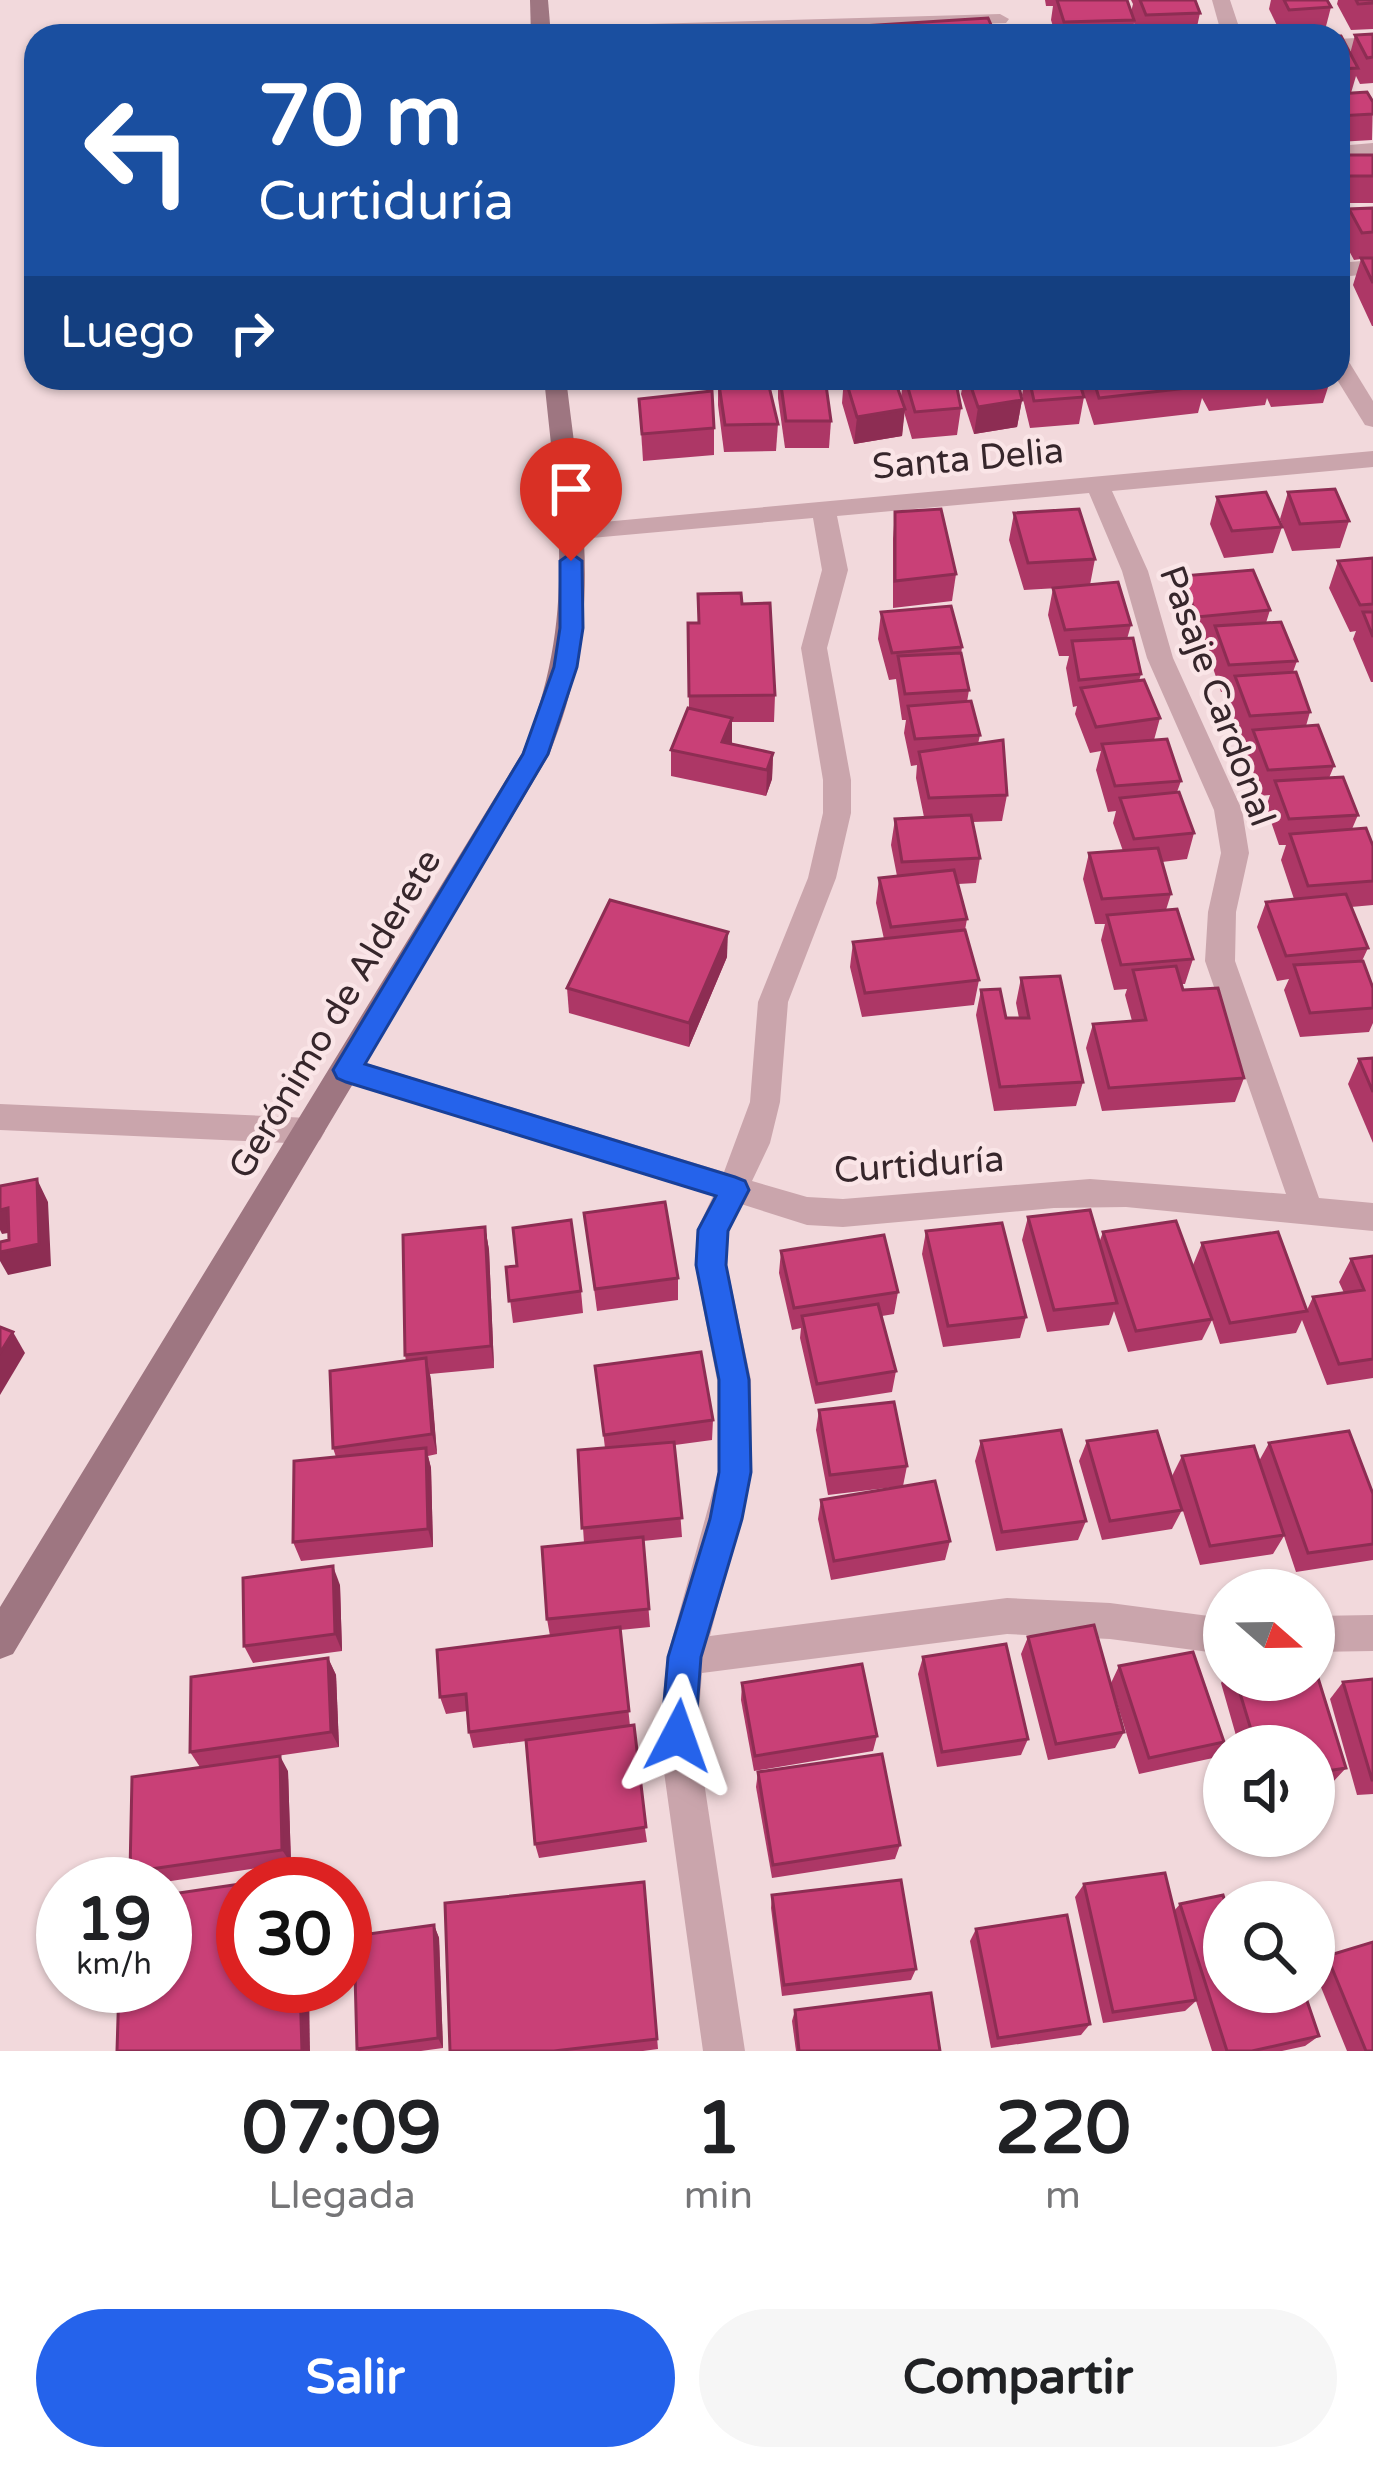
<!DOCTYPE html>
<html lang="es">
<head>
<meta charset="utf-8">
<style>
  :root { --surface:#fff; --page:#f6f6f6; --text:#202124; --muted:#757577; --accent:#2563eb }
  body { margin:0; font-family:"Varela Round",sans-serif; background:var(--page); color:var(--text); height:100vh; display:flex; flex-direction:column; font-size:45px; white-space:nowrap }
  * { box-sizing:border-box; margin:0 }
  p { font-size:39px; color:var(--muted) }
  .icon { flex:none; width:66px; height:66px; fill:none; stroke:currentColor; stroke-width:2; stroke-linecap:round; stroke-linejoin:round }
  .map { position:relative; height:2051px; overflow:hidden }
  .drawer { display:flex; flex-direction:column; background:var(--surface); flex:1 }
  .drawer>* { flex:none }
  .banner { position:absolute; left:24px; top:24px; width:1326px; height:366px; border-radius:36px; box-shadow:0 3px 9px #0004; background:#1a4fa0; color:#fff; overflow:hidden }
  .needle { width:78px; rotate:110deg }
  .tools { position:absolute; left:1203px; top:1569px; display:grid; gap:24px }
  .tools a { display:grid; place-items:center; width:132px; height:132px; border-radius:50%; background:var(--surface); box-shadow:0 3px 9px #0004; font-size:60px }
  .speed { position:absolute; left:36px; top:1857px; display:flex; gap:24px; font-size:60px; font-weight:700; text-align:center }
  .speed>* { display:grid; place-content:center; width:156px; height:156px; border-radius:50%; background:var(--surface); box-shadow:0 3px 9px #0004; line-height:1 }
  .speed small { font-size:30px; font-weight:400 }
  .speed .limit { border:18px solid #d22; background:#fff; color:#111 }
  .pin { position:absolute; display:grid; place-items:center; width:102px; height:102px; color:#fff; margin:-123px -51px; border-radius:50% 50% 50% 0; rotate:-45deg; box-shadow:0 0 12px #0007 }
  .pin .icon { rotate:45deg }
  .me { position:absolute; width:132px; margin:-66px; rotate:4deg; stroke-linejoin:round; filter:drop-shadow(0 0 9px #0008) }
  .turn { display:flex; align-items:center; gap:42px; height:252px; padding:0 36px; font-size:54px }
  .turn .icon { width:156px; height:156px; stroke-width:2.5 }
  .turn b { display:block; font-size:84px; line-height:102px }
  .then { display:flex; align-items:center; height:114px; padding:0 36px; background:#0003; gap:24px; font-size:45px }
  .eta { display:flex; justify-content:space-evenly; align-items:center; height:204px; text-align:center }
  .eta b { font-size:72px; font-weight:800; line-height:84px }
  .button { display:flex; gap:24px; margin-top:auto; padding:24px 36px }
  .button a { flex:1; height:138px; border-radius:72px; background:var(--accent); color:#fff; font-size:48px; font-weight:800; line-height:138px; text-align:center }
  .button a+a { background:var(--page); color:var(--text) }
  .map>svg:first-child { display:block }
</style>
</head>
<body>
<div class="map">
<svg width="1373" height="2051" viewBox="0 0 1373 2051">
  <rect width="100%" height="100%" fill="#f2d9dc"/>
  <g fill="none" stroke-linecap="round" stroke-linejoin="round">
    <!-- lane -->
    <path fill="#caa5ac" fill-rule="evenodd" d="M1000,14l9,5 -3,4 -423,13h-47l-4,-4 9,-5z"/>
    <!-- street -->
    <g fill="#caa5ac" fill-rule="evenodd">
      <path d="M1212,0h18l12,36h-20z"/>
      <path d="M1373,37v12l-35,2v-12z"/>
      <path d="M1373,143v12l-35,3v-12z"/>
      <path d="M1373,260v14l-35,3v-14z"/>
      <path d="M1338,355l8,2 27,44v26l-8,-2 -29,-47z"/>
      <path d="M1373,451v16l-261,24 36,80 25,87 69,152 7,43 -13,59 -1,49 84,237 54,5v28l-247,-24 -72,1 -211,19 -36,-2 -66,-21 -12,26 -2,35 24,115 1,92 -42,164 297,-38 103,5 114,15v36l-114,-15 -103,-5 -305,39 -5,63 48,315h-42l-44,-315 8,-79 51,-185 -1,-92 -22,-115 2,-35 16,-34 -367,-113 -11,-4 -4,-9 4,-9 11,-4 378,115 26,-70 8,-100 50,-124 15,-65v-33l-22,-132 21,-78 -9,-52 -244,22 -9,-2 -3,-6 3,-6zM1089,493l33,78 25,87 67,152 7,43 -13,59 -3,49 81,233 -196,-15 -247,20 -36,-2 -55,-16 18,-38 10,-41 8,-100 48,-124 15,-65v-33l-24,-132 21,-78 -11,-54z"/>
      <path d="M0,1104l309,14 11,4 5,9 -5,9 -11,4 -309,-14z"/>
      <path d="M1373,1615v36l-59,1v-36z"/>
    </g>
    <!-- secondary -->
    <g fill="#9e7681" fill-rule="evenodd">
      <path d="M530,0h18l3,36h-20z"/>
      <path d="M544,378h22c17,143 39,238 -17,377l-536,899 -13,5v-52l522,-854c56,-134 36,-236 22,-375z"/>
    </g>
  </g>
  <!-- wall -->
  <g fill="#ad3766">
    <path d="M1045,0h82l4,12 2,-8 -2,-4h64l5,13 -5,23h-56l-5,-13 -2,13h-76l-5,-16 2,-14h-7z"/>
    <path d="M1271,0h56l4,7 -7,27 -42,2 -13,-27z"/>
    <path d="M1338,0h35v29l-22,1 -14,-26z"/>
    <path d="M1373,34v49l-13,1 -4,-8 -5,17 22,9 -1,38 -34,2v-106l12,18 5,-19z"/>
    <path d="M1340,155h33v48h-33l-2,-5v-36z"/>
    <path d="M1373,208v118h-1l-19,-41 8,-26 -7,1 -13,-24 8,-27z"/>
    <path d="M718,378l60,46 -2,27 -52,1 -6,-47z"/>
    <path d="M778,378h47l6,43 -2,27h-44l-7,-50z"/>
    <path d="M844,378l57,20 2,-20h52l6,30 -4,27 -45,4 -8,-27 -2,24 -48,8 -12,-41z"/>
    <path d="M964,378h53l5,22 -5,27 -43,7 -13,-40z"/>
    <path d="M1025,378h53l6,19 -5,27 -49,4 -8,-33z"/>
    <path d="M1083,378h248l-8,25 -52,4 -4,-9 -2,7 -56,6 -7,-13 -4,15 -104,12 -12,-37z"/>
    <path d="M639,399l75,29v27l-71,6z"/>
    <path d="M1288,492l61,29 -9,27 -48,3 -12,-32z"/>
    <path d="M1217,497l65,30 -9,26 -49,5 -14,-34z"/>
    <path d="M895,512l61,62 -4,27 -59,7v-69z"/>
    <path d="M1014,513l81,46 -5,26 41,40 -4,14 14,35 -2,7 21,37 -6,22 27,41 -4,11 17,41 -7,26 -25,3 9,32 -5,16 27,49 -8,25h-4l2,6 61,88 -9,24 -133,9 -16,-63 7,-24 39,-3 -7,-26 2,-6 -13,1 -13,-50 4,-16h-10l-12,-45 6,-26 34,-2 -10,-28 3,-12 -8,1 -12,-42 5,-19 -11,2 -15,-39 2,-8 -4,1 -7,-39 3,-12h-10l-11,-41 5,-27h5l-34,2 -15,-50z"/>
    <path d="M1373,558v124h-2l-18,-43 3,-8 -6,1 -21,-44 9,-27z"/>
    <path d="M1182,576l88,34 -4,13 31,38 -4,11 17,40 -4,14 28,40 -5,12 29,37 -6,14 21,17v59l-22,2 17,41 -6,13 11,27v35l-4,9 -69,5 -16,-47 5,-11 -12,2 -20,-54 9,-25 28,-3 -13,-39 5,-15h-7l-13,-38 4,-12 -11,1 -15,-40 5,-14h-8l-14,-40 4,-11 -10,1 -13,-39 3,-11 -21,1 -15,-40z"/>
    <path d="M742,604l33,91 -1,27h-42v22l41,9 -1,26 -6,17 -95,-20v-26l18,-41 -1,-86h10z"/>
    <path d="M881,612l81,35 -1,8 8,35 -2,12 13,33 -2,9 29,51 -5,26 -29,1 7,36 -4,25 -18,1 9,35 -2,11 14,50 -5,25 -112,12 -12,-50 3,-25 31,-3 -8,-36 3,-25 18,-2 -6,-31 4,-26 29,-2 -8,-39 1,-13 -6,1 -7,-33 2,-13h-4l-6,-41 -7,1 -11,-41z"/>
    <path d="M727,957l-38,90 -120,-34 -2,-25z"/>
    <path d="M1021,978l62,104 -7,24 -82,5 -18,-96 5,-25 25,28h13l-3,-15z"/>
    <path d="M1373,1058v85l-25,-59 11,-25z"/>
    <path d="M584,1213l94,65v22l-81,11z"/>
    <path d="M1028,1217l71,26 4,-11 90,33 9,-22 105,67 6,-13 31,-4 -5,-11 12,-23 22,-3v122l-46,7 -25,-65 -6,13 -76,11 -8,-24 -10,20 -74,12 -14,-41 -5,14 -62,7 -25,-92z"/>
    <path d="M485,1227l4,23 5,118 -64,6 7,80 -9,2 3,12 2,79 -132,14 -8,-19 43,-85 -3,-9 73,-87 -1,-6z"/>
    <path d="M926,1231l100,86 -6,21 -77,9 -21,-93z"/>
    <path d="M781,1251l117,41 -4,22 -12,2 14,55 -4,21 -77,12 -15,-66 1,-10 -9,2 -13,-57z"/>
    <path d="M506,1267l75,24 2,22 -70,10z"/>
    <path d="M595,1366l118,54 -1,20 -37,5 7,92 -39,4 7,86 -30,3 10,96 17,116 -108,16 -4,-14 -9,-103 -53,7 -4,-16 -2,-21 -21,3 -6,-17 110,-61 -3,-17 37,-76 -6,-93 27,-2z"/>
    <path d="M819,1410l88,56 -4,20 -75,9 -12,-65z"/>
    <path d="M981,1441l105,80 -8,19 -82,11 -21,-90z"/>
    <path d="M1087,1441l95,69 -10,19 -70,11 -23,-79z"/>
    <path d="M1269,1443l104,51v66l-77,12 -12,-36 -11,18 -73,11 -28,-89 10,-20 77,5z"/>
    <path d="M821,1500l129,41 -5,19 -114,20 -13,-61z"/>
    <path d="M340,1585l2,66 -89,12 -9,-17z"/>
    <path d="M1028,1637l83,46 8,-17 105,76 -11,16 -74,16 -28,-90 13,48 -9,16 -67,12 -27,-106z"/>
    <path d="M923,1657l105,82 -7,16 -84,12 -19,-93z"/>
    <path d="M328,1658l8,17 3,72 -139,20 -10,-15z"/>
    <path d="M1224,1678v2h90l32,88 -14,15 -18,3v-40h-75l-18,-63z"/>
    <path d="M1373,1679v115l-16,1 -27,-96 13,-17z"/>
    <path d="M742,1683l135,53 -4,15 -119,20 -13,-71z"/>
    <path d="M288,1771l3,92 -140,21h-11l-10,-12z"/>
    <path d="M758,1772l142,73 -5,14 -123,19 -16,-91z"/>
    <path d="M644,1882l14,167 -15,2h-193z"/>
    <path d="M1084,1884l90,27 6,-7 44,88 95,44 -14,10 -23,5h-70l-16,-50 -11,10 -82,12 -28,-126z"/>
    <path d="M772,1895l144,74 -5,11 -129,16 -11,-88z"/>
    <path d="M434,1925l5,13 4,110 -22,3h-63l-1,-2z"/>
    <path d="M976,1929l114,95 -9,11 -90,13 -21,-107z"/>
    <path d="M1327,1956l46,95h-26l-33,-81v-3z"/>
    <path d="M795,2010l145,41h-144l-4,-30z"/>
  </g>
  <!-- shaded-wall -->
  <g fill="#8d2d53">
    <path d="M1022,400l-5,27 -43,7 4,-27z"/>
    <path d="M905,409l-3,27 -48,8 3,-27z"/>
    <path d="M732,718v26l-10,-2z"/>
    <path d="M773,753l-1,26 -6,17 1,-26z"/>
    <path d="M728,932l-1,25 -38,90v-24z"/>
    <path d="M37,1179l11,23 3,64 -43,9 -8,-14v-9l39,-8z"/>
    <path d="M8,1208l12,23 -18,3 -2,-4v-20z"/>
    <path d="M485,1227l4,23 5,118 -3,-22z"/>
    <path d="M13,1332l12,21 -25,42v-42z"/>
    <path d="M426,1358l5,21 6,75 -5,-20z"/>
    <path d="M426,1448l5,20 2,79 -5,-18z"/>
    <path d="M333,1566l7,19 2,66 -7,-17z"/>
    <path d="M328,1658l8,17 3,72 -8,-15z"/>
    <path d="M280,1756l8,15 3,92 -9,-13z"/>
    <path d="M434,1925l5,13 4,110 -5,-10z"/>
    <path d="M300,1986h9l1,65h-8z"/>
  </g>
  <!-- building -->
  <g fill="#c94077" stroke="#8d2d53" stroke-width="3">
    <path d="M1057,0h70l7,20 -70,2z"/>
    <path d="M1140,0h55l5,13 -54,2z"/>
    <path d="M1284,0h43l4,7 -42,3z"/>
    <path d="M1356,0h17v3l-15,1z"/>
    <path d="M988,18l8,18h-293z"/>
    <path d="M1373,34v23l-6,1 -12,-23z"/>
    <path d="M1338,36h3l17,32 -20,1z"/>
    <path d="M1367,92l6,10v12l-35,2v-22z"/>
    <path d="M1340,155h33v21h-26z"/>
    <path d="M1373,208v24l-11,1 -13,-24z"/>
    <path d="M1361,258h12v25z"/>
    <path d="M718,378h49l11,46 -53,1z"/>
    <path d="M780,378h45l6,43h-45z"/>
    <path d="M845,378h49l11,31 -48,8z"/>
    <path d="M905,378h50l6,30 -46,4z"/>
    <path d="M968,378h49l5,22 -44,7z"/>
    <path d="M1029,378h49l6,19 -50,4z"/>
    <path d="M1093,378h53l3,6 -1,-6h54l3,8 -106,12z"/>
    <path d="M1213,378h58l-55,6z"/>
    <path d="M712,391l2,37 -72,6 -3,-35z"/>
    <path d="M1335,489l14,32 -49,3 -12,-32z"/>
    <path d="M1266,492l16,35 -50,4 -15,-34z"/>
    <path d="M941,509l15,65 -61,7v-69z"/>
    <path d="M1079,509l16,50 -67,4 -14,-50z"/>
    <path d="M1373,558v46l-13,1 -22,-44z"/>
    <path d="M1253,570l17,40 -73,7 -15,-41z"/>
    <path d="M1118,582l13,43 -66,5 -12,-42z"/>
    <path d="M741,593l1,11 28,-1 5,92 -86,1 -1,-73h11l-1,-29z"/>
    <path d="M951,606l11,41 -70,6 -11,-41z"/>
    <path d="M1363,612h10v25z"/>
    <path d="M1281,622l16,39 -68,4 -14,-39z"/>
    <path d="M1133,638l8,36 -62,6 -7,-39z"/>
    <path d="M961,653l8,37 -64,4 -7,-38z"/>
    <path d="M1296,672l14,40 -60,4 -15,-40z"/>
    <path d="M1144,680l16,38 -64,9 -15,-39z"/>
    <path d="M971,701l9,34 -65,4 -7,-33z"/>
    <path d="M688,708l44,10 -10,24 51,11 -6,17 -96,-20z"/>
    <path d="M1318,725l16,41 -66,4 -15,-40z"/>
    <path d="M1167,739l14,42 -66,5 -13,-42z"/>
    <path d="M1003,740l4,55 -78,3 -10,-46z"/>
    <path d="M1343,777l15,38 -69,4 -14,-38z"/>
    <path d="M1179,792l15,41 -60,6 -14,-41z"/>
    <path d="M971,815l9,43 -78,4 -7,-43z"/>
    <path d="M1366,828l7,18v35l-65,5 -18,-52z"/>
    <path d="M1158,848l13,46 -69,5 -13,-46z"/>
    <path d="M954,870l13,49 -76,8 -12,-49z"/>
    <path d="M1346,894l22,54 -82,8 -20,-54z"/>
    <path d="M610,900l118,32 -39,91 -122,-35z"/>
    <path d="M1177,909l16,50 -72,6 -14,-50z"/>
    <path d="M965,930l14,50 -114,13 -12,-51z"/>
    <path d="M1363,961l10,27v20l-63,5 -16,-48z"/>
    <path d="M1176,966l7,24 35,-2 26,90 -135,10 -16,-64 53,-4 -13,-50z"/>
    <path d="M1060,976l23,106 -83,5 -19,-97 19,-1 6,29h23l-8,-40z"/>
    <path d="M1373,1058v34l-14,-33z"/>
    <path d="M37,1179l2,65 -39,8v-10l9,-2 -1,-32 -8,2v-24z"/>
    <path d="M665,1202l13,76 -83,11 -11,-76z"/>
    <path d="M1090,1210l27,93 -63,7 -26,-93z"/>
    <path d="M571,1220l10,71 -72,10 -3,-34 11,-1 -4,-38z"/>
    <path d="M1176,1221l36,98 -76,12 -33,-99z"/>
    <path d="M1002,1223l24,94 -78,9 -22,-95z"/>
    <path d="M485,1227l6,119 -86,9 -2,-120z"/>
    <path d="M1278,1232l29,79 -77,12 -28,-80z"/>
    <path d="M884,1235l14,57 -104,16 -13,-57z"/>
    <path d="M1373,1256v103l-34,5 -26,-67 51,-7 -13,-31z"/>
    <path d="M878,1304l18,67 -79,13 -15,-68z"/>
    <path d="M0,1327l13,5 -13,21z"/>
    <path d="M701,1352l12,68 -109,15 -9,-69z"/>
    <path d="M426,1358l6,76 -99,14 -3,-77z"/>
    <path d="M894,1402l13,64 -77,9 -11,-65z"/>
    <path d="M1061,1430l25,91 -84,11 -21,-91z"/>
    <path d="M1157,1431l25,79 -72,11 -23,-80z"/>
    <path d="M1349,1431l24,63v50l-65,9 -39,-110z"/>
    <path d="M674,1442l8,76 -100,10 -4,-78z"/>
    <path d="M1254,1446l30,89 -74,11 -28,-90z"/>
    <path d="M426,1448l2,81 -135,13 1,-81z"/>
    <path d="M935,1481l15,60 -116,20 -13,-61z"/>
    <path d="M643,1537l6,72 -102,10 -5,-72z"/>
    <path d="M333,1566l2,68 -91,12 -1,-68z"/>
    <path d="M1094,1625l30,107 -68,12 -28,-107z"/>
    <path d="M620,1627l9,84 -160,21 -3,-38 -26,3 -3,-47z"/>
    <path d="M1006,1644l22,95 -86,13 -19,-95z"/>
    <path d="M1193,1652l31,90 -75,16 -30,-92z"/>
    <path d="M328,1658l3,74 -141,20 1,-75z"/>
    <path d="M862,1664l15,72 -122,20 -13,-73z"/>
    <path d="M1314,1665l32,103 -32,5v-27h-58l-20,-66h78z"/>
    <path d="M1373,1679v101h-1l-29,-98z"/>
    <path d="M634,1725l12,102 -111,17 -9,-104z"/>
    <path d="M882,1754l18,91 -127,20 -15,-93z"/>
    <path d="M280,1756l2,94 -152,22 2,-95z"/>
    <path d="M1165,1873l31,127 -83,12 -29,-128z"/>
    <path d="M901,1880l15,89 -132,16 -12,-90z"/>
    <path d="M644,1882l13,157 -103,12h-104l-5,-148z"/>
    <path d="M247,1883l-4,1v102h57l2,65h-185l2,-65h46v-91z"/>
    <path d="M1223,1895l2,7 -1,90h80l15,44 -67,15h-25l-47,-147z"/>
    <path d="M1067,1915l23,109 -92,14 -22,-109z"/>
    <path d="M434,1925l4,113 -81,11 -3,-113z"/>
    <path d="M1373,1942v109h-7l-39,-95z"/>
    <path d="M931,1993l9,58h-141l-4,-41z"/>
  </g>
  <!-- route -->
  <path fill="#2563eb" stroke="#184099" stroke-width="3" d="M571,553l11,8 1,67 -6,39 -29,87 -183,310 370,113 10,4 4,9 -21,41 -2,34 23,115 2,92 -9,47 -41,138 -6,79 -5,12 -12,5 -12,-5 -5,-12 7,-79 42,-138 9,-47v-92l-23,-115 2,-35 18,-34 -370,-114 -9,-4 -4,-8 190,-316 31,-87 6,-39v-67z"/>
  <g text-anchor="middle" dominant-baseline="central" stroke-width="9" stroke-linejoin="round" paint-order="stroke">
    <!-- street labels -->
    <g font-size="36" fill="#36262b" stroke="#fae5e7">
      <text transform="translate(968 459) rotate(-5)">Santa Delia</text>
      <text transform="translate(1217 696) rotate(70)">Pasaje Cardonal</text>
      <text transform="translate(335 1014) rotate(-59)">Gerónimo de Alderete</text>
      <text transform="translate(919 1165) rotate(-4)">Curtiduría</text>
    </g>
  </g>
</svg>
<div class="tools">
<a><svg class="needle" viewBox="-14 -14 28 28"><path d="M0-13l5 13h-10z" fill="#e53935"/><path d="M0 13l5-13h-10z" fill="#757577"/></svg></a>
<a><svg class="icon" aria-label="sound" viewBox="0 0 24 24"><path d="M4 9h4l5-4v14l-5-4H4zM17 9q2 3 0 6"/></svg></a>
<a><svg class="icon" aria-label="search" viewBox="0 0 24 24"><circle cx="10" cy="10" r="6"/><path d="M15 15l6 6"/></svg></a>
</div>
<div class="speed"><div>19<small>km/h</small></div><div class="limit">30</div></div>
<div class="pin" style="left:571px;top:561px;background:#d93025"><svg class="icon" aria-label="arrive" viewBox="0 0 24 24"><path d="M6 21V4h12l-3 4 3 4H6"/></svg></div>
<svg class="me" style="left:678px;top:1736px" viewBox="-20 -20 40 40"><path d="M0-17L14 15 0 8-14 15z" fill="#2563eb" stroke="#fff" stroke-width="4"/></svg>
<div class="banner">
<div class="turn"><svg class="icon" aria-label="left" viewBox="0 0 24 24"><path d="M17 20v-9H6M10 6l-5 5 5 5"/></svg><div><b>70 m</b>Curtiduría</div></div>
<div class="then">Luego<svg class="icon" aria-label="right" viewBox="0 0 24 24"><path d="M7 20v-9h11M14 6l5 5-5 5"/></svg></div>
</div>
</div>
<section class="drawer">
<div class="eta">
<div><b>07:09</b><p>Llegada</p></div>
<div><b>1</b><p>min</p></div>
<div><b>220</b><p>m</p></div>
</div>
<div class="button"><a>Salir</a><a>Compartir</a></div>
</section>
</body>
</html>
